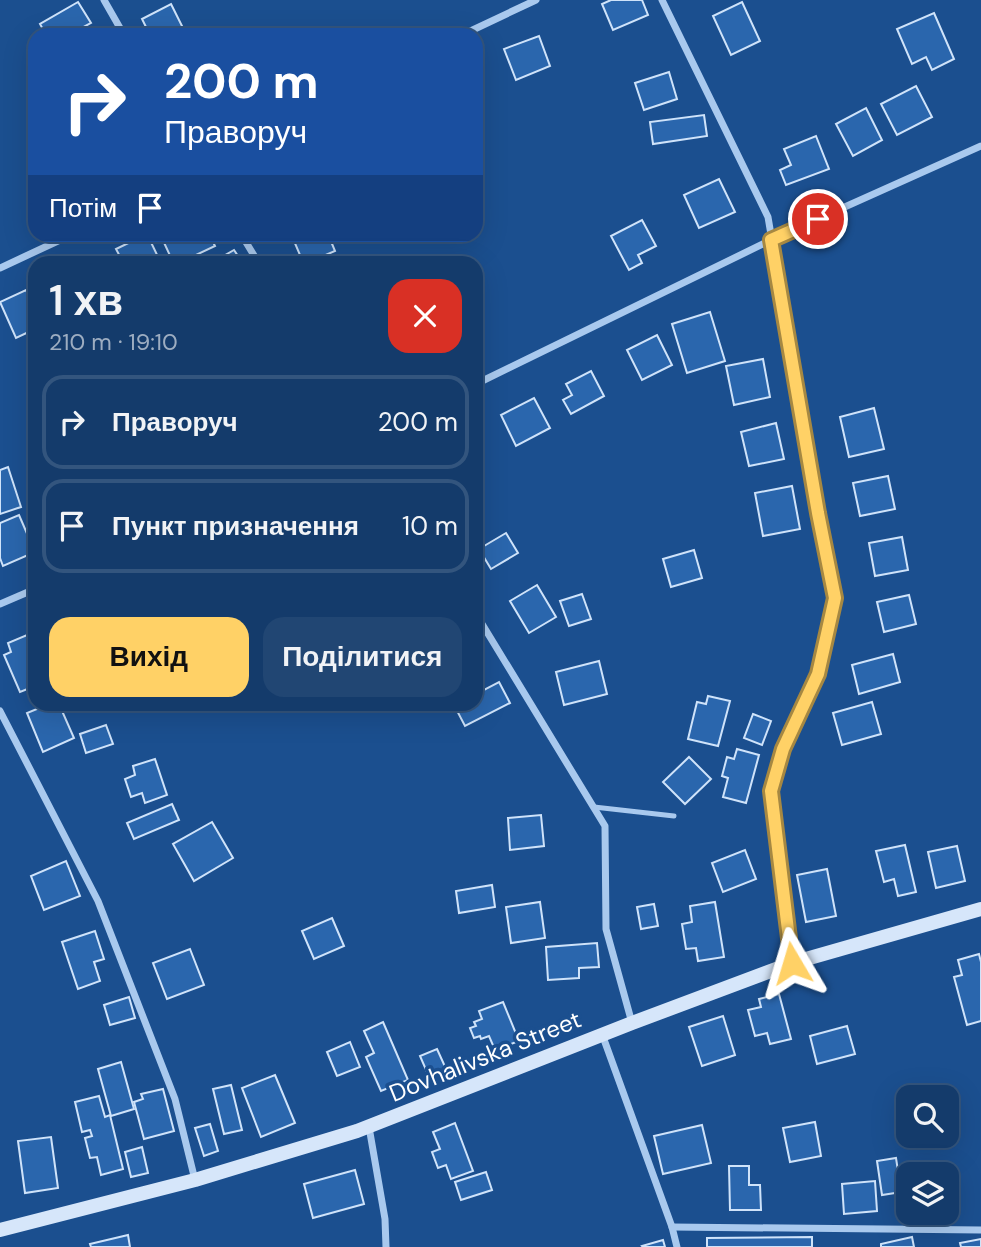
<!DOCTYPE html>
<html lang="uk">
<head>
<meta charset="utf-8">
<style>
  :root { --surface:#143b6b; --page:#214673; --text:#f1f3f6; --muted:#9dadc1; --line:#33557e; --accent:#ffd166 }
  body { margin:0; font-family:"DM Sans",sans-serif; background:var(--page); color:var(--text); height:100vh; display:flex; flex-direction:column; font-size:26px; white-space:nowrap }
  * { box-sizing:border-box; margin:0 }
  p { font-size:23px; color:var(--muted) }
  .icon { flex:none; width:38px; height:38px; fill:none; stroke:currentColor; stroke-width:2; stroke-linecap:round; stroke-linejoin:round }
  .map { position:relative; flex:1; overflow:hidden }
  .details { position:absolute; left:28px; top:256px; width:455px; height:455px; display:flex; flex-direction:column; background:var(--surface); border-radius:21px; box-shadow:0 7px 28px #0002,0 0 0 2px var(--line) }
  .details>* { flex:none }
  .guide { position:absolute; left:28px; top:28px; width:455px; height:214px; border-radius:21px; box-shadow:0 7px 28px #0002,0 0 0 2px var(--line); background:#1a4fa0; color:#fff; overflow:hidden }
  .buttons { position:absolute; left:896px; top:1085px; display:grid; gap:14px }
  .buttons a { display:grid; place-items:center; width:63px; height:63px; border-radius:14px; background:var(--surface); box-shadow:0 7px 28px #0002,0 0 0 2px var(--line); font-size:35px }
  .pin { position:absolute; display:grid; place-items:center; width:60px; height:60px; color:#fff; margin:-30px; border:4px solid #fff; border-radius:50%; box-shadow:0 2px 7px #0007 }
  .me { position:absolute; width:77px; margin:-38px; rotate:353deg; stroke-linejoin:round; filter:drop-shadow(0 0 5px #0008) }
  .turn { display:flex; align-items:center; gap:24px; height:147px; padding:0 21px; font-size:32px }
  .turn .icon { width:91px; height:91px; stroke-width:2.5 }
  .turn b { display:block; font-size:49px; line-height:60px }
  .then { display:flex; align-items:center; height:66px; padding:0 21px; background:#0003; gap:14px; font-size:26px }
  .round { display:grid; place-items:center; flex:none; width:74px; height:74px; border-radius:21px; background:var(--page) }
  .overview { display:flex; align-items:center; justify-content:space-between; height:119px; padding:0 21px }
  h1 { font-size:42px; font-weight:600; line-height:52px }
  .button { display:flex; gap:14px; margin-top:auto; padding:14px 21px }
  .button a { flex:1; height:80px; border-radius:21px; background:var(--accent); color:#111; font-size:28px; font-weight:600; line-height:80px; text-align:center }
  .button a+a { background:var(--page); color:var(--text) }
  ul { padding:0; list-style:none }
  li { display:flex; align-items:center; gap:21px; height:94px; margin:0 14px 10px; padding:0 7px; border:4px solid var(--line); border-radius:21px }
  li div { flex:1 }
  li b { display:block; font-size:26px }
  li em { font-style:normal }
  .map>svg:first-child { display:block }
</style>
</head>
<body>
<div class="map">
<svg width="981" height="1247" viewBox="0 0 981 1247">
  <rect width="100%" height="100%" fill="#1b4f8f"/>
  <!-- building -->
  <g fill="#2a66ad" stroke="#cfe3fa" stroke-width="2">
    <path d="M611,0h31l6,15 -35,15 -11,-26z"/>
    <path d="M78,2l13,21 -22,12h-23l-6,-11z"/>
    <path d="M742,2l18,39 -29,14 -18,-39z"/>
    <path d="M171,4l13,26 -11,5h-23l-8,-16z"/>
    <path d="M934,13l20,46 -22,11 -6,-13 -14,7 -15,-35z"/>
    <path d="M539,36l11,30 -34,14 -12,-31z"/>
    <path d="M669,72l8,27 -33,11 -9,-27z"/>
    <path d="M916,86l16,31 -35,18 -16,-31z"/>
    <path d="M866,108l16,32 -29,16 -17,-32z"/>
    <path d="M704,115l3,21 -54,8 -3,-22z"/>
    <path d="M816,136l13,33 -43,16 -6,-15 11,-5 -7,-16z"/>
    <path d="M719,179l16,33 -36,16 -15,-33z"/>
    <path d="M642,220l14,26 -18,9 4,8 -13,7 -18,-34z"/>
    <path d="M147,234l13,27 -37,1 -7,-13z"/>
    <path d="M160,234h49l6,12 -34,16h-8z"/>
    <path d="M291,234h37l7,17 -26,11h-6z"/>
    <path d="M234,250l8,12h-29z"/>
    <path d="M26,290l9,19v20l-19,9 -16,-36z"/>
    <path d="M710,312l15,49 -38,12 -15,-49z"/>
    <path d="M657,335l15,30 -30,15 -15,-30z"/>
    <path d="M763,359l7,38 -36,8 -8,-39z"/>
    <path d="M591,371l13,25 -33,18 -8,-14 9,-5 -6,-11z"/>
    <path d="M534,398l16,30 -34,18 -15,-31z"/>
    <path d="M874,408l10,41 -35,8 -9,-40z"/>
    <path d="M776,423l8,36 -35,7 -8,-34z"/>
    <path d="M8,467l13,40 -21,7v-44z"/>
    <path d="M888,476l7,33 -35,7 -7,-33z"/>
    <path d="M792,486l8,43 -37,7 -8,-43z"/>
    <path d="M19,515l16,37 -32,14 -3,-8v-35z"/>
    <path d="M506,533l12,20 -27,16 -12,-20z"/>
    <path d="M902,537l6,33 -33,6 -6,-33z"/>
    <path d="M694,550l8,28 -31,9 -8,-28z"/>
    <path d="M537,585l19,32 -27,16 -19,-32z"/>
    <path d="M582,594l9,25 -22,7 -9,-25z"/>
    <path d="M909,595l7,29 -32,8 -7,-30z"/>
    <path d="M27,635l4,9 4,-2v44l-15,6 -16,-37 7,-3 -3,-9z"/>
    <path d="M893,654l7,28 -41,12 -7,-29z"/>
    <path d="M599,661l8,33 -43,11 -8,-33z"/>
    <path d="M499,682l11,21 -45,23 -11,-21 22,-1v-10z"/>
    <path d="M708,696l22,5 -12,45 -30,-7 9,-37 9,2z"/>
    <path d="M872,702l9,32 -39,11 -9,-32z"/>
    <path d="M49,704h10l15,34 -31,14 -16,-39z"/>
    <path d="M753,714l18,7 -9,24 -18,-7z"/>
    <path d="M106,725l7,19 -27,9 -6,-19z"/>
    <path d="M737,749l22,6 -13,48 -23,-6 5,-19 -6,-2 5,-19 7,2z"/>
    <path d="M689,757l22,22 -26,25 -22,-22z"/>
    <path d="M155,759l12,36 -22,8 -3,-10 -11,4 -6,-18 10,-4 -2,-9z"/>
    <path d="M172,804l7,16 -45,19 -7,-16z"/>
    <path d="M541,815l3,31 -34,4 -2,-32z"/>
    <path d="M212,822l21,36 -39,23 -21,-37z"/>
    <path d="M905,845l11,47 -18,4 -4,-17 -10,3 -8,-31z"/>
    <path d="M957,846l8,35 -29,7 -8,-36z"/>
    <path d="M745,850l11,29 -33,13 -11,-29z"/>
    <path d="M66,861l14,35 -36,14 -13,-34z"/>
    <path d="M827,869l9,47 -30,6 -9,-47z"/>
    <path d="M492,885l3,22 -36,6 -3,-22z"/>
    <path d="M540,902l5,36 -34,5 -5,-36z"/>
    <path d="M715,902l9,55 -26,4 -2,-13 -10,1 -4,-25 10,-2 -2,-16z"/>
    <path d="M654,904l4,22 -17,3 -4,-22z"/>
    <path d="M332,918l12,28 -30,13 -12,-28z"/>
    <path d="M95,931l9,28 -10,3 6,19 -22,8 -16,-47z"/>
    <path d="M597,943l2,24 -20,1v10l-31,2 -2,-33z"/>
    <path d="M190,949l14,36 -37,14 -14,-36z"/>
    <path d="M979,954l2,8v59l-14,4 -13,-48 8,-2 -4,-15z"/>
    <path d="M779,994l12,45 -21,5 -3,-11 -12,3 -7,-26 13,-3 -2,-8z"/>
    <path d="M129,997l6,21 -25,7 -6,-20z"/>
    <path d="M503,1002l16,39 -24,9 -6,-14 -8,3 -1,-3 -6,2 -4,-10 6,-2 -2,-4 8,-3 -3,-8z"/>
    <path d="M723,1016l12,39 -33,11 -13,-39z"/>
    <path d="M383,1022l25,58 -27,11 -15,-34 8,-4 -10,-22z"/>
    <path d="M847,1026l8,28 -38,10 -7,-28z"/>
    <path d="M350,1042l10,25 -23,9 -10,-24z"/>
    <path d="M437,1049l10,22 -17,8 -10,-23z"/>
    <path d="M121,1062l13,47 -23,7 -13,-47z"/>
    <path d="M275,1075l20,48 -34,14 -19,-49z"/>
    <path d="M231,1085l11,45 -18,4 -11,-45z"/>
    <path d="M163,1089l11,42 -30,8 -10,-37 9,-3 -2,-5z"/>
    <path d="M99,1096l6,21 5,-2 13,54 -22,6 -4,-18 -7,1 -5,-20 7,-2 -2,-6 -8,2 -7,-30z"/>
    <path d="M815,1122l6,34 -31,6 -7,-34z"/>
    <path d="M455,1123l18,48 -22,8 -5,-14 -8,3 -6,-16 8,-3 -7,-17z"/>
    <path d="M210,1124l8,27 -14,5 -9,-28z"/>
    <path d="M702,1125l9,38 -48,11 -9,-38z"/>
    <path d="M51,1137l7,51 -33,5 -7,-52z"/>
    <path d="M142,1147l6,26 -17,4 -6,-25z"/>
    <path d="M896,1158l2,13 37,-6 1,9h-28v17l-26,4 -5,-34z"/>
    <path d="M729,1166h20v19h11l1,25h-31z"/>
    <path d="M355,1170l9,34 -51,14 -9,-34z"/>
    <path d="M486,1172l6,18 -31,10 -6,-18z"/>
    <path d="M875,1181l2,30 -33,3 -2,-30z"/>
    <path d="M128,1235l2,12h-39l-1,-3z"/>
    <path d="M812,1237v10h-105v-9z"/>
    <path d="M912,1237l2,10h-33v-3z"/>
    <path d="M981,1239v8h-20l-1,-4z"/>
    <path d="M663,1240l2,7h-22l-1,-1z"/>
  </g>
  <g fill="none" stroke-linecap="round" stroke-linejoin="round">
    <!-- lane -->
    <path stroke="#a9c9ee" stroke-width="5" d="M594,807l80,9"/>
    <!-- street -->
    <g stroke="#a9c9ee" stroke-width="7">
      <path d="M104,0l20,35"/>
      <path d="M662,0l106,217 50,296 17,85 -17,76 -35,75 -12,42 21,172"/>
      <path d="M462,35l74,-35"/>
      <path d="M241,234l17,28"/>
      <path d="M0,268l73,-34"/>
      <path d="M476,384l295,-144 210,-94"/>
      <path d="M0,604l35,-15"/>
      <path d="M476,614l129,212 1,103 26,94"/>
      <path d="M0,711l98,190 77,198 20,81"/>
      <path d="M602,1034l70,193 5,20"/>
      <path d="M369,1127l16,92 1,28"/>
      <path d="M672,1227l309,3"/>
    </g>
    <!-- secondary -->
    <path stroke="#d6e6fa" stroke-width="14" d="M0,1230l195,-50 162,-49 275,-108 160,-60 189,-54"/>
  </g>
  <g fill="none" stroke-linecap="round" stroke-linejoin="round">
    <!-- route casing -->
    <g stroke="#a68842" stroke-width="18">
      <path id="route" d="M792,963l-21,-172 12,-42 35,-75 17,-76 -17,-85 -47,-273 47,-21"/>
    </g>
    <!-- route -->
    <use href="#route" stroke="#ffd166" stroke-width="12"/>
  </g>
  <g text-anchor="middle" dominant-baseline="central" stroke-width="7" stroke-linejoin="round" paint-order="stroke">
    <!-- street labels -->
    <g font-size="24" fill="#fff" stroke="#1b4f8f">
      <text transform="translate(485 1056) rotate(-22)">Dovhalivska Street</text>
    </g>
  </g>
</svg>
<div class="buttons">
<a><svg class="icon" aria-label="search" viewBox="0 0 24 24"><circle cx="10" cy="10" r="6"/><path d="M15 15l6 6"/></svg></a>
<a><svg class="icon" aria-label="layers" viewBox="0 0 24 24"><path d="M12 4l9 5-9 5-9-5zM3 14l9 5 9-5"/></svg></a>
</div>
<div class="pin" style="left:818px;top:219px;background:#d93025"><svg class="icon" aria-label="arrive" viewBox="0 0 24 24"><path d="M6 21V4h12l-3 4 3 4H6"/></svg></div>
<svg class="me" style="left:792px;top:963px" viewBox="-20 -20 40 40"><path d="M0-17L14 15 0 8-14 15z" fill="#ffd166" stroke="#fff" stroke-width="4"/></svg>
<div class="guide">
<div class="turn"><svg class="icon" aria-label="right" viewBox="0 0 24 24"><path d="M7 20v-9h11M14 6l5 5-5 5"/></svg><div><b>200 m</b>Праворуч</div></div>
<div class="then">Потім<svg class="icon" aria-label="arrive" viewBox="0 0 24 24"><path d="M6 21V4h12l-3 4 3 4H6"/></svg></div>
</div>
<section class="details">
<div class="overview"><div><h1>1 хв</h1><p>210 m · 19:10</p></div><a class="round" style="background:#d93025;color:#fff"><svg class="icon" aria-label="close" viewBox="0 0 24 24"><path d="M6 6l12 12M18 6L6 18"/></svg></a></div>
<ul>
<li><svg class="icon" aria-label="right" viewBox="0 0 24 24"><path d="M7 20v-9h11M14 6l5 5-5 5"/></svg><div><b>Праворуч</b></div><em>200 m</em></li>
<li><svg class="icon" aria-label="arrive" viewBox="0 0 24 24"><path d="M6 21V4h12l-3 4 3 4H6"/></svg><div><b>Пункт призначення</b></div><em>10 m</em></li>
</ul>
<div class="button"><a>Вихід</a><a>Поділитися</a></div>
</section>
</div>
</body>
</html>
